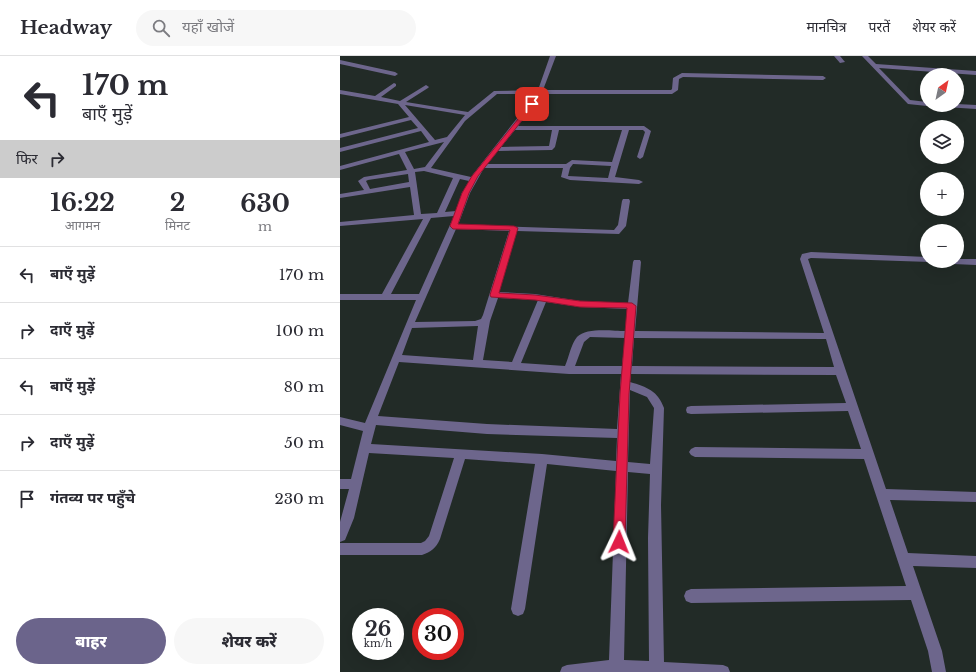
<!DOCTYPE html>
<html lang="hi">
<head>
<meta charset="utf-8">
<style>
  :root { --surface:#fff; --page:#f7f7f7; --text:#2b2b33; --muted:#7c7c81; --line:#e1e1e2; --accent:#6b648b }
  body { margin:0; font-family:"Libre Baskerville","Noto Sans Devanagari",serif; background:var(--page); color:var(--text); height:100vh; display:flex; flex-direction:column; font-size:15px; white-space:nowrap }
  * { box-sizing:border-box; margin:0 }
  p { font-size:13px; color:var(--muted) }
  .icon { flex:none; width:22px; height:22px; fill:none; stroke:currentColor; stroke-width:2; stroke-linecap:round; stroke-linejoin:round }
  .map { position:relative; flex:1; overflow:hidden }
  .details { display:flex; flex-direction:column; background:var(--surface); width:340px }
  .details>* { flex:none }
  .guide { background:#fff; color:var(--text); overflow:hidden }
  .needle { width:26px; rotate:33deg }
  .buttons { position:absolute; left:580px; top:12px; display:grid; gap:8px }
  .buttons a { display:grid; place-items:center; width:44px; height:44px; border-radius:50%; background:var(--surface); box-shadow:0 4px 16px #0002; font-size:20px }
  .speed { position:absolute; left:12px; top:552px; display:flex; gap:8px; font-size:20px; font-weight:700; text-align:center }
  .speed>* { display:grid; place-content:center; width:52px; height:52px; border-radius:50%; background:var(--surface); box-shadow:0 4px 16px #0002; line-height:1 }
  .speed small { font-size:10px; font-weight:400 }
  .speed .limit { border:6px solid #d22; background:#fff; color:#111 }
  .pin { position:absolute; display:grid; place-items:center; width:34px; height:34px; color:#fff; margin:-17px; border-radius:8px; box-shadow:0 2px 6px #0006 }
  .me { position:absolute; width:44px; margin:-22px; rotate:2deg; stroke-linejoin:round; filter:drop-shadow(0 0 3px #0008) }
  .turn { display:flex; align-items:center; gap:14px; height:84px; padding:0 16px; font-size:18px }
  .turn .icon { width:52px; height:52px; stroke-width:2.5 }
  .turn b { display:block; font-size:28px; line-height:34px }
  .then { display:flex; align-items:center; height:38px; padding:0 16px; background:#0003; gap:8px; font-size:15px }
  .eta { display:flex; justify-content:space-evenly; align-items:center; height:68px; text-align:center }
  .eta b { font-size:24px; font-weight:800; line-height:28px }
  .cta { display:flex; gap:8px; margin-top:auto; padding:8px 16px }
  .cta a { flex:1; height:46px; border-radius:24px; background:var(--accent); color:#fff; font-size:16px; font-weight:800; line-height:46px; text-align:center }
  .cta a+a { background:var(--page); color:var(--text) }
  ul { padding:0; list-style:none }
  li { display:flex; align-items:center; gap:12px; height:56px; padding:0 16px; border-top:1px solid var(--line) }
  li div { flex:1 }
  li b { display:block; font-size:15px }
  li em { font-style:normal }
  header { display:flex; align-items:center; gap:24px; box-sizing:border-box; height:56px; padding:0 20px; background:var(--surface); border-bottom:1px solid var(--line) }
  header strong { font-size:19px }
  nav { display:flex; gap:22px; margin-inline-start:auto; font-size:14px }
  .search { width:280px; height:36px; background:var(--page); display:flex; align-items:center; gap:10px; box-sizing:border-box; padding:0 14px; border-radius:22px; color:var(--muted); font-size:15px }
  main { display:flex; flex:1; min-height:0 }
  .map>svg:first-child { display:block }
</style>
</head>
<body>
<header>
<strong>Headway</strong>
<div class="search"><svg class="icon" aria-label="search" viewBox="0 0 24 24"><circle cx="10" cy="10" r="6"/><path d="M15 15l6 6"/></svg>यहाँ खोजें</div>
<nav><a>मानचित्र</a><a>परतें</a><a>शेयर करें</a></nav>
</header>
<main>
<section class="details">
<div class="guide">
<div class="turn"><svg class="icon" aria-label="left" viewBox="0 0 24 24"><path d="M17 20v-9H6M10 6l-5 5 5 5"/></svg><div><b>170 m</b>बाएँ मुड़ें</div></div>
<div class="then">फिर<svg class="icon" aria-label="right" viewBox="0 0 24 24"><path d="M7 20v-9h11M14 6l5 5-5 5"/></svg></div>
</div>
<div class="eta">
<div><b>16:22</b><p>आगमन</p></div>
<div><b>2</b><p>मिनट</p></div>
<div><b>630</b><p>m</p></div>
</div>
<ul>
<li><svg class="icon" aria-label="left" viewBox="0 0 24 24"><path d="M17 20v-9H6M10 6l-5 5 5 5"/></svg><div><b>बाएँ मुड़ें</b></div><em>170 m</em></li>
<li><svg class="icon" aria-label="right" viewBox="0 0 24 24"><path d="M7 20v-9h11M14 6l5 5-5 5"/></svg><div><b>दाएँ मुड़ें</b></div><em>100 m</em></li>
<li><svg class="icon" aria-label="left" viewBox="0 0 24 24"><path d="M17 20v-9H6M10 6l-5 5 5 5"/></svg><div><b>बाएँ मुड़ें</b></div><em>80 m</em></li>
<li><svg class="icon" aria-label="right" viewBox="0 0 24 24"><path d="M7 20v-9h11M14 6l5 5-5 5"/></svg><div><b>दाएँ मुड़ें</b></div><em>50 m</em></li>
<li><svg class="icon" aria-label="arrive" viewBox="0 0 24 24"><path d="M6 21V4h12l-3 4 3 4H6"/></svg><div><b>गंतव्य पर पहुँचे</b></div><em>230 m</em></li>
</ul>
<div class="cta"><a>बाहर</a><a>शेयर करें</a></div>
</section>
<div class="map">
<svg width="636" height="616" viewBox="0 0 636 616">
  <rect width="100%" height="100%" fill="#222b27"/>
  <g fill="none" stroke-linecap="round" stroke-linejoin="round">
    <!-- minor -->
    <g fill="#6d668c" fill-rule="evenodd">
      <path d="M210,0h6l-13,34h128l1,-1 1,-11 9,-5 141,3 3,2 -3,2 -140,-3 -4,2 -1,11 -6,4h-130l-24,32h126l7,5 -8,26 -3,2 -3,-2 8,-25 -2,-2h-14l-14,47 24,3 4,2 -4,2 -69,-4 -9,-3 2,-9h-79l-14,25 -12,32 156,5 4,-5 4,-24 1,-2h6l1,2 -4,25 -7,8 -102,-3 -18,61 36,2 45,7 48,2 5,-41 1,-2h6l1,2 -6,69 189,2 -24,-74 2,-5 9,-2 116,5v4l3,1 -119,-4 -3,1 78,230 90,3v10l-86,-2 18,53 68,3v12l-63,-2 29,85 4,21h-14l-4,-21 -17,-51 -220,3 -5,-2 -2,-5 2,-5 5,-2 215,-3 -42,-127 -169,-2 -4,-2 -2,-3 2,-3 4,-2 166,2 -13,-38 -157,3 -4,-1 -1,-3 1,-3 4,-1 155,-3 -10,-28 -205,-1 -1,8c17,5 28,9 34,26l-3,97 3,157 59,3 5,2 2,5h-170l2,-5 5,-2 42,-5 7,-189 -69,-7 -22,145 -2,5 -5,2 -5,-2 -2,-5 24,-145 -70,-5 -25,80c-4,9 -9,13 -18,16h-82v-12h81l4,-2 4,-5 25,-78 -85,-5 -15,65 -9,22 -5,2v-20l9,-33h-9v-10h11l12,-48 -23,-6v-8l25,6 51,-123h-76v-6h42l41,-75 -83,7v-4l74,-7 -4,-28 -70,11v-4l24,-4 -6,-9 6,-4 43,-7 -8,-16 -59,16v-4l89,-24 -8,-11 -81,21v-4l78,-20 -7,-8 -71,18v-4l69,-17 -11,-13 -58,-10v-4l35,6 19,-13 2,1v2l-15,11 19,4 26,-16 3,2 -1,1 -22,14 62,10 26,-21 44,-1zM157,38h39l-65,83 -40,-9 34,-47zM65,49l60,10 -18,22 -12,3zM175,74h37l-3,16 -48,1zM219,74h63l-10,32 -40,-2 -6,4h-79l11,-13 54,-1 3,-3zM104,86l-19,25 -11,2 -9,-17zM233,108l38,2 -3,12 -40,-2 2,-8zM84,115l29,7 -16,35 -16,1 -6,-42zM68,118l1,8 -39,7 -4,-8 2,-1zM120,123l9,2 -7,12 -6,18 -11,1zM114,160l-35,78h-28l40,-76zM116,173l53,2 -26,84 -2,4 -6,2 -60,1zM158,242l40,2 -26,62 -29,-2 7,-39zM206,246l34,5 48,2 -3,22c-12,0 -39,-4 -48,6 -6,7 -8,20 -12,29l-44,-3zM138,270l-5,34 -71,-5 10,-27zM250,281l35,1 -3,28h-47l9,-24zM294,282l192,1 8,28 -202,-1zM59,306l170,12h52l-4,55 -130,-5 -109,-8zM290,334l17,7 7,11 -4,56 -22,-2zM36,369l111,9 130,4 -1,23 -74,-7 -171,-10zM288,416l22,2 -2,64 1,123 -25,-1z"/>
      <path d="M494,0h6l5,6 -5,1z"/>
      <path d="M522,0h6l8,8 100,7v4l-97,-7 31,32 17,2v3h2l-2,1 -19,-2z"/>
      <path d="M0,4l55,12 3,2 -3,2 -55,-12z"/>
      <path d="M617,48l19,1v4l-31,-2 -3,-2z"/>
      <path d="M617,203h19v6l-23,-1 -4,-3h8z"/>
    </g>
  </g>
  <!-- route -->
  <path fill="#e11d48" stroke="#92132f" d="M191,47l4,1 -57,72 -9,17 -11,31 56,2 4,2 -19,65 36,2 45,6 52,2 4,3 -7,88 -4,148 -2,4 -4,1 -4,-1 -2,-4 7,-148 7,-86 -47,-1 -45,-7 -44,-3 -1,-2 20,-65 -57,-1 -3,-3 12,-33 10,-17z"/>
</svg>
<div class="buttons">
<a><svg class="needle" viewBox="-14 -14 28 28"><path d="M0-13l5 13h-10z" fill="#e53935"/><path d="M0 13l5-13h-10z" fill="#7c7c81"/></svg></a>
<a><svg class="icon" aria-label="layers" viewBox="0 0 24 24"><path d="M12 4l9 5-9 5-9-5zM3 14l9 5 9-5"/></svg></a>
<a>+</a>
<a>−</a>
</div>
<div class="speed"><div>26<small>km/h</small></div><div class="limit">30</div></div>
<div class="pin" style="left:192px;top:48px;background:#d93025"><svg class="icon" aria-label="arrive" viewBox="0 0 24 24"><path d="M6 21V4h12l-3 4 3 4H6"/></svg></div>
<svg class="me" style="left:279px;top:486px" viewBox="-20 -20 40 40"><path d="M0-17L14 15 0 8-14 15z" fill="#e11d48" stroke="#fff" stroke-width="4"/></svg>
</div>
</main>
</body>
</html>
